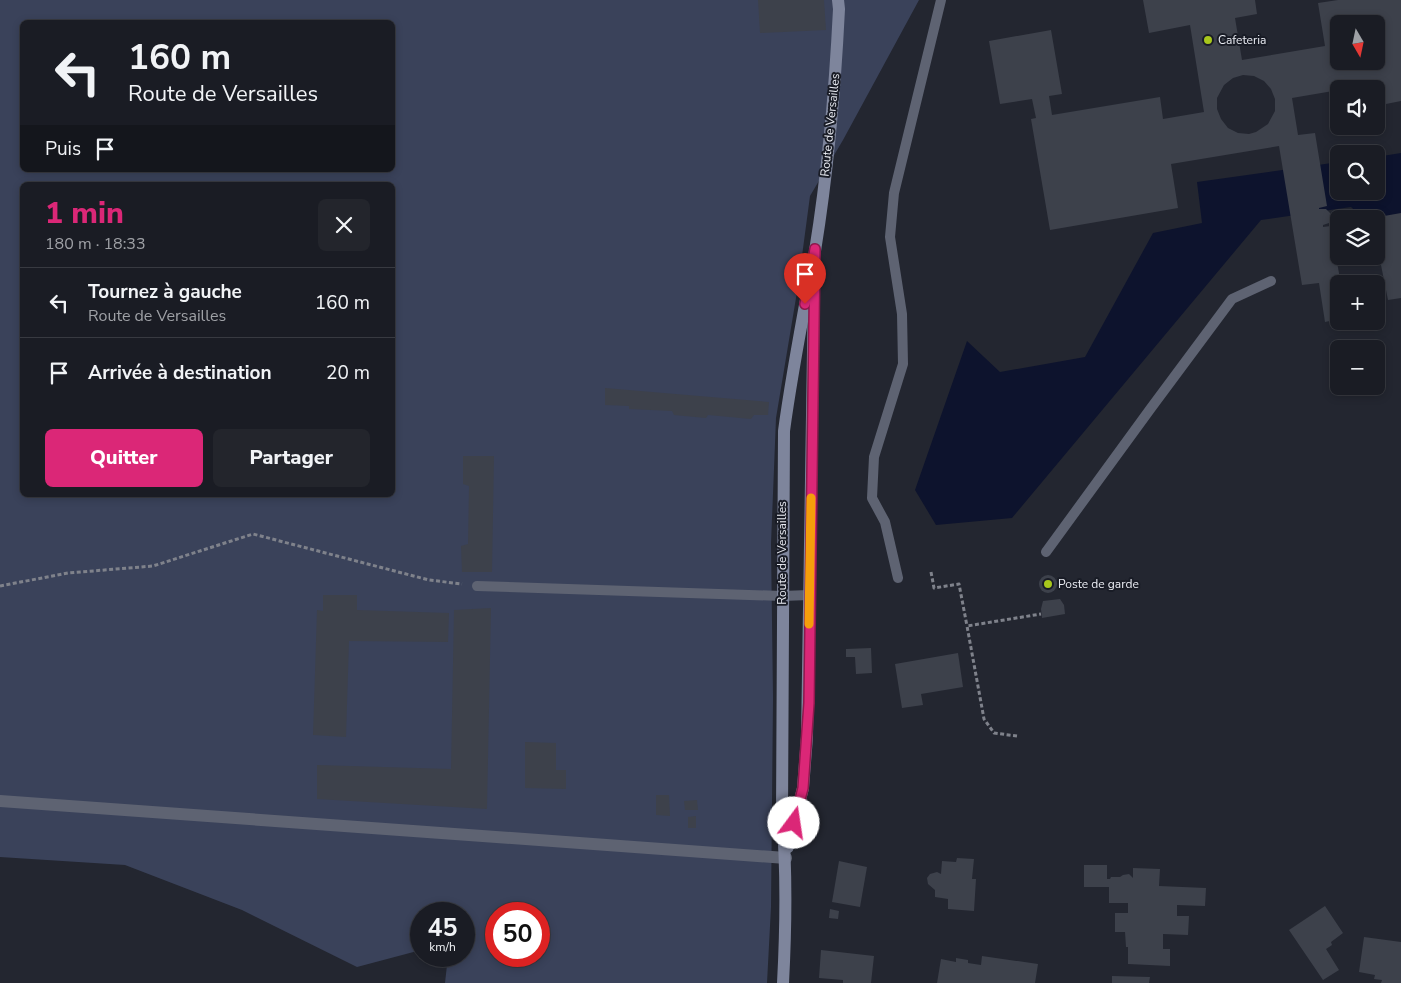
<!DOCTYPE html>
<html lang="fr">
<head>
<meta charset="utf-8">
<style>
  :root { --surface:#1a1c24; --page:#23252c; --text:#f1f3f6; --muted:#9fa1a6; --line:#383a41; --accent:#db2777 }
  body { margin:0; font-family:"Nunito Sans",sans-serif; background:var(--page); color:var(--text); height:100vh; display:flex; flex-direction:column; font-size:19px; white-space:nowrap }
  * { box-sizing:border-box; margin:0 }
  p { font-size:16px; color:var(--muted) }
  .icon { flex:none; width:28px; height:28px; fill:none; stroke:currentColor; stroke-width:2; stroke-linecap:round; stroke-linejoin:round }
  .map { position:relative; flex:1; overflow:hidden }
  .sheet { position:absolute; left:20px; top:182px; width:375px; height:315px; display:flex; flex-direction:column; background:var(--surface); border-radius:8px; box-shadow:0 2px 8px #0003,0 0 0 1px var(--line) }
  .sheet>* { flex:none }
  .hud { position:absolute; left:20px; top:20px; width:375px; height:152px; border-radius:8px; box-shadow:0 2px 8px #0003,0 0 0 1px var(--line); background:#1a1c24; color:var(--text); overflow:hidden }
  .needle { width:32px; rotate:171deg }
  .buttons { position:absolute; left:1330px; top:15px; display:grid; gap:10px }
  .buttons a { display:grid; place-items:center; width:55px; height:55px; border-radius:8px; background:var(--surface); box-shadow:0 2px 8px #0003,0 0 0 1px var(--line); font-size:25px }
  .speed { position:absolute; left:410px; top:902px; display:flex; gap:10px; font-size:25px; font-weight:700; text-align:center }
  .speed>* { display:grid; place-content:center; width:65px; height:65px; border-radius:50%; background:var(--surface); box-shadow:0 2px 8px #0003,0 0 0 1px var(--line); line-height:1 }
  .speed small { font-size:12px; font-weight:400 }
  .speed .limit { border:8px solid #d22; background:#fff; color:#111 }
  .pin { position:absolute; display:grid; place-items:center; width:42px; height:42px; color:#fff; margin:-51px -21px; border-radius:50% 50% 50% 0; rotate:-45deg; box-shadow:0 0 5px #0007 }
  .pin .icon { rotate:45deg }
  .me { position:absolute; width:55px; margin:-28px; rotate:14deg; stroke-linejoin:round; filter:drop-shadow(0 0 4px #0008) }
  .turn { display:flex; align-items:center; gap:18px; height:105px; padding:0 25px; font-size:22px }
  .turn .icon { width:65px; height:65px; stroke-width:2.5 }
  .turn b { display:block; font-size:35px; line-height:42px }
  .then { display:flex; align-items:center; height:48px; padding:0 25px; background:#0003; gap:10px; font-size:19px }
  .round { display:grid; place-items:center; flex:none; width:52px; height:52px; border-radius:8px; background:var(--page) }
  .head { display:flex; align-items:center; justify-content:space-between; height:85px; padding:0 25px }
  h1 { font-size:30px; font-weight:800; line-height:38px; color:var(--accent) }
  .primary-button { display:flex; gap:10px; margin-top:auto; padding:10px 25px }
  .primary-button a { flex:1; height:58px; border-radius:8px; background:var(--accent); color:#fff; font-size:20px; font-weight:800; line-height:58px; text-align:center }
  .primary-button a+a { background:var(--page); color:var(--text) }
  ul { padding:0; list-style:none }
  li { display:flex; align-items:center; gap:15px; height:70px; padding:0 25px; border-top:1px solid var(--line) }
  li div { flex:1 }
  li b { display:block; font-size:19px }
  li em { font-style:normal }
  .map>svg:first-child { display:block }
</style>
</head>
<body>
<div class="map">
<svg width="1401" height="983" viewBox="0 0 1401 983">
  <rect width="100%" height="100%" fill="#232630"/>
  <!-- green -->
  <path fill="#3a425a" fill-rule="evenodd" d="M0,0h919l-76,140 -33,56 -12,90 -22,132 -5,126 2,154 -2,209 -4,76h-322l3,-27h16v-42h-43v36l-64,17 -115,-57 -117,-45 -125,-8zM22,22h370v148h-370zM22,185h370v310h-370zM496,914h43v42h-43z"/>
  <!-- water -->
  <path fill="#0d132d" d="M1401,153v70l-25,3v-7h-12l-13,-12 -90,13 -249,298 -76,7 -21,-35 52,-149 33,31 85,-15 68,-124 49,-10 -5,-41 142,-20v29h37v-34z"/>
  <!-- building -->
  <g fill="#3d414b" fill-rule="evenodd">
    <path d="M758,0h66l2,30 -66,3z"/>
    <path d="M1143,0h112l2,14 -22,4 7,42 83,-14 -7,-43 20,-3h63v101l-25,5v-17h-37v23h-2l-4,-21 -41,7 6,37 17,-2 12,73 -8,2v1h7l4,4 1,6 -2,4 -6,2v2l8,-1 4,26 4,-1v5h28l-30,6 3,17h-2l1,40 -14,3 -6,-39 -17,2 -23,-139 -108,18 7,44 -128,22 -19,-111 5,-1 -4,-19 -32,5 -11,-63 62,-11 11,64 -13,2 3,19 108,-18 3,22 41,-7 -14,-87 -41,8zM1339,24h37v37h-37zM1243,75l11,1 10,5 7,8 4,10v12l-7,13 -12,8 -7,2 -11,-1 -10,-5 -7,-9 -4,-10v-11l7,-13 9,-7z"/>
    <path d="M1401,213v85l-13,2 -9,-45 -3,1v-29l9,-1 -1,-10z"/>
    <path d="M605,388l164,14 -1,13h-14l-3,4 -43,-4 -2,3 -32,-3 -2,-4 -43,-2v-3l-24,-1z"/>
    <path d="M463,456h31l-2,116h-30l-1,-26 7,-2 1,-58 -6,-2z"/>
    <circle cx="1048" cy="584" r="9"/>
    <path d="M323,595h34v15l92,3 -1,29 -99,-1 -3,96 -33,-2 4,-125 6,1z"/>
    <path d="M1060,599l4,6 1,9 -23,4 -1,-9 2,-8z"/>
    <path d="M491,608l-4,201 -170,-10v-34l134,4 3,-159z"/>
    <path d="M871,648l1,25 -16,1 -1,-17h-9v-8z"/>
    <path d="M958,653l5,34 -42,7 2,11 -21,3 -7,-44z"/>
    <path d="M525,742l31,1v27h10v19l-41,-1z"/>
    <path d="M656,795h13l1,21 -14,-1z"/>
    <path d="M697,800l1,10h-13l-1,-9z"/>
    <path d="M696,816v12h-8v-11z"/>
    <path d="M957,858l17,1 -2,20h4l-2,32 -26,-2v-10l-13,-2v-7l-7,-6 -1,-6 3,-4 7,-2 4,2 1,-13 14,1z"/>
    <path d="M839,861l28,6 -7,40 -28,-5z"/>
    <path d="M1084,865h23v14h3l1,-2h9l3,-2 6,-1 4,4v-10l27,1 -1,17 47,2 -1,18 -28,-1v11h12l-1,19 -25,-1v15h7v17l-42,-2v-17h-2l-1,-15h-10v-19h13v-10h-19v-16h-25z"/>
    <path d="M1325,906l18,27 -12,9 1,3 -6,4 13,21 -16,10 -34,-50z"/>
    <path d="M830,909l9,2 -1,8 -9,-1z"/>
    <path d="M1364,937l37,5v41h-20l1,-3 -8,-1 1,-4 -16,-3z"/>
    <path d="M821,950l53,6 -3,27h-28v-3l-24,-2z"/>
    <path d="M982,956l56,8 -3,19h-98l4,-24 15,3v-4l12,2v3l13,2z"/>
    <path d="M1112,976l38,1 -1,6h-37z"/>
  </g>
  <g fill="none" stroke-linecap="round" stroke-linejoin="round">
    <!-- path -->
    <g stroke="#7f828b" stroke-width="3" stroke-dasharray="4 2.5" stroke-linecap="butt">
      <path d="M931,572l3,16 25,-4 8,42"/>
      <path d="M0,586l68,-13 85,-7 100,-32 176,46 33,4"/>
      <path d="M1017,736l-23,-3 -10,-14 -17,-93 74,-12"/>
    </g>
    <!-- lane -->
    <g stroke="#5e6372" stroke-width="10">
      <path d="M1046,552l105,-144 81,-109 39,-18"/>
      <path d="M898,578l-13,-56 -13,-24 2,-41 29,-93 -1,-50 -12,-77 4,-44 47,-193"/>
      <path d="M477,586l305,10 27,-1"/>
    </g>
    <!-- street -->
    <path stroke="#5e6372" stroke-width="12" d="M0,801l786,57"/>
    <!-- secondary -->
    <g stroke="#7e859c" stroke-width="12">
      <path d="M788,847l15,-59 4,-51 7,-450"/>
      <path d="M783,983c3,-56 4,-112 -1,-168l2,-384c8,-60 20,-120 31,-180 13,-80 20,-161 24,-242l-1,-9"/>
    </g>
  </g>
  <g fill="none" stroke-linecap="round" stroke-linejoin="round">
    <!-- route casing -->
    <g stroke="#8e194d" stroke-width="12">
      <path id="route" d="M794,823l9,-35 6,-85 6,-454 -10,55"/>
    </g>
    <!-- route -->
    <use href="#route" stroke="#db2777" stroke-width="9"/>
    <!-- slow -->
    <path stroke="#f59e0b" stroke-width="9" d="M809,624l2,-126"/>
  </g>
  <!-- markers -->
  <g fill="#a8c71c" stroke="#191c26" stroke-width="2">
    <circle cx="1208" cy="40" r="5"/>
    <circle cx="1048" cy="584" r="5"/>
  </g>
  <g text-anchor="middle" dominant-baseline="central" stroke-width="4" stroke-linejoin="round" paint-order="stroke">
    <!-- poi labels -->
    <g font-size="12" fill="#eaecf3" stroke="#191c26" text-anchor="start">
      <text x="1218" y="40">Cafeteria</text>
      <text x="1058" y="584">Poste de garde</text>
    </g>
    <!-- street labels -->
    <g font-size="12" fill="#eaecf3" stroke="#191c26">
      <text transform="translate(830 125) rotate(-84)">Route de Versailles</text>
      <text transform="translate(782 553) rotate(-90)">Route de Versailles</text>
    </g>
  </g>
</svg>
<div class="buttons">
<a><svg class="needle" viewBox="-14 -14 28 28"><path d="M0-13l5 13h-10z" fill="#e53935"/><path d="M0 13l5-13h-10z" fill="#9fa1a6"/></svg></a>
<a><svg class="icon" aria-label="sound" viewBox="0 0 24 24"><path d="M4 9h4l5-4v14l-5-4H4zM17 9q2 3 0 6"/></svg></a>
<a><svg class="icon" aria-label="search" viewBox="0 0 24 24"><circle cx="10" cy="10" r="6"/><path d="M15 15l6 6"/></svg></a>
<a><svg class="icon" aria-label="layers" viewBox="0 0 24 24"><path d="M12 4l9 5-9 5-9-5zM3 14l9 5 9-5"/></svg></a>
<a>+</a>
<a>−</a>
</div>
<div class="speed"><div>45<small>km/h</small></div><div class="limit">50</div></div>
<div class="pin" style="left:805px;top:304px;background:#d93025"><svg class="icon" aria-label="arrive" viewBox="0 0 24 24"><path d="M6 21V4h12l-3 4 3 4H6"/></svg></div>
<svg class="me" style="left:794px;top:823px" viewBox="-20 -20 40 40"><circle r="19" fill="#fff"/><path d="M0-13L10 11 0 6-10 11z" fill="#db2777"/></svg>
<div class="hud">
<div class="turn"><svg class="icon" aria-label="left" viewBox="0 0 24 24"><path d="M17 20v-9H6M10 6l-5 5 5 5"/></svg><div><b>160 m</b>Route de Versailles</div></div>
<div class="then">Puis<svg class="icon" aria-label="arrive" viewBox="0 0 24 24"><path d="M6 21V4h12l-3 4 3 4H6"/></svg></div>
</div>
<section class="sheet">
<div class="head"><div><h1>1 min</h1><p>180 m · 18:33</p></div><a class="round"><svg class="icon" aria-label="close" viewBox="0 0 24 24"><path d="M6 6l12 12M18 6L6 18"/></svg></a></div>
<ul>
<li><svg class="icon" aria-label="left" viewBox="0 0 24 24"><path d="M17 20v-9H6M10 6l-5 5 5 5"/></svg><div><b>Tournez à gauche</b><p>Route de Versailles</p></div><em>160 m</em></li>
<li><svg class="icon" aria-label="arrive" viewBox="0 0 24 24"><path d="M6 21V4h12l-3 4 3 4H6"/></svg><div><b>Arrivée à destination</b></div><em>20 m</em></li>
</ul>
<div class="primary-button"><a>Quitter</a><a>Partager</a></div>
</section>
</div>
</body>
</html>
